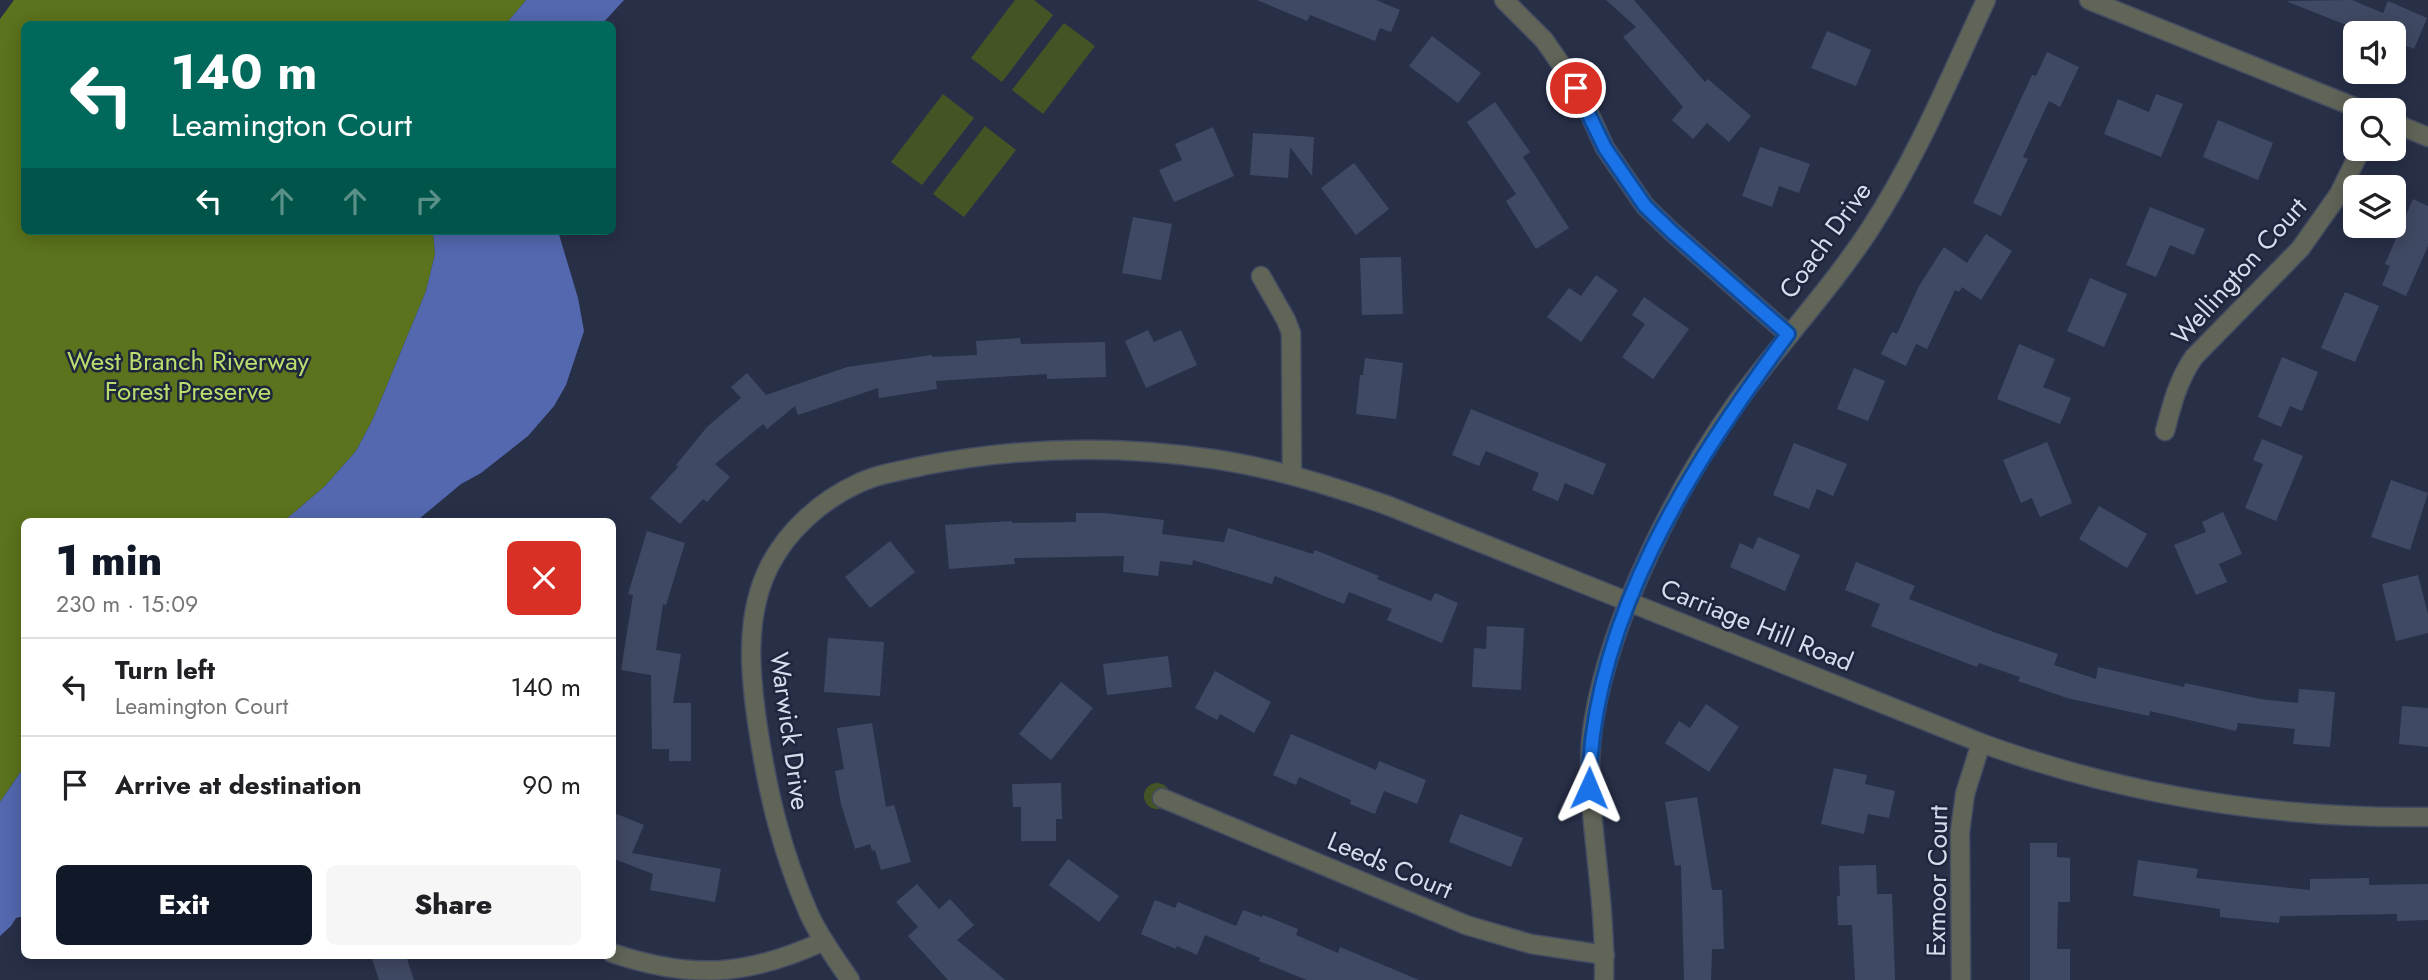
<!DOCTYPE html>
<html lang="en">
<head>
<meta charset="utf-8">
<style>
  :root { --surface:#fff; --page:#f6f6f6; --text:#202124; --muted:#757577; --line:#e0e0e0; --accent:#111827 }
  body { margin:0; font-family:Jost,sans-serif; background:var(--page); color:var(--text); height:100vh; display:flex; flex-direction:column; font-size:26px; white-space:nowrap }
  * { box-sizing:border-box; margin:0 }
  p { font-size:23px; color:var(--muted) }
  .icon { flex:none; width:38px; height:38px; fill:none; stroke:currentColor; stroke-width:2; stroke-linecap:round; stroke-linejoin:round }
  .map { position:relative; flex:1; overflow:hidden }
  .drawer { position:absolute; left:21px; top:518px; width:595px; height:441px; display:flex; flex-direction:column; background:var(--surface); border-radius:10px; box-shadow:0 4px 18px #0003 }
  .drawer>* { flex:none }
  .top-card { position:absolute; left:21px; top:21px; width:595px; height:214px; border-radius:10px; box-shadow:0 4px 18px #0003; background:#00695c; color:#fff; overflow:hidden }
  .buttons { position:absolute; left:2343px; top:21px; display:grid; gap:14px }
  .buttons a { display:grid; place-items:center; width:63px; height:63px; border-radius:10px; background:var(--surface); box-shadow:0 4px 18px #0003; font-size:35px }
  .pin { position:absolute; display:grid; place-items:center; width:60px; height:60px; color:#fff; margin:-30px; border:4px solid #fff; border-radius:50%; box-shadow:0 2px 7px #0007 }
  .me { position:absolute; width:77px; margin:-38px; rotate:1deg; stroke-linejoin:round; filter:drop-shadow(0 0 5px #0008) }
  .turn { display:flex; align-items:center; gap:24px; height:147px; padding:0 35px; font-size:32px }
  .turn .icon { width:91px; height:91px; stroke-width:2.5 }
  .turn b { display:block; font-size:49px; line-height:60px }
  .lanes { display:flex; align-items:center; height:66px; padding:0 35px; background:#0003; justify-content:center; gap:35px; direction:ltr }
  .lanes .off { opacity:.35 }
  .round { display:grid; place-items:center; flex:none; width:74px; height:74px; border-radius:10px; background:var(--page) }
  .overview { display:flex; align-items:center; justify-content:space-between; height:119px; padding:0 35px }
  h1 { font-size:42px; font-weight:800; line-height:52px; color:var(--accent) }
  .action { display:flex; gap:14px; margin-top:auto; padding:14px 35px }
  .action a { flex:1; height:80px; border-radius:10px; background:var(--accent); color:#fff; font-size:28px; font-weight:800; line-height:80px; text-align:center }
  .action a+a { background:var(--page); color:var(--text) }
  ul { padding:0; list-style:none }
  li { display:flex; align-items:center; gap:21px; height:98px; padding:0 35px; border-top:2px solid var(--line) }
  li div { flex:1 }
  li b { display:block; font-size:26px }
  li em { font-style:normal }
  .map>svg:first-child { display:block }
</style>
</head>
<body>
<div class="map">
<svg width="2428" height="980" viewBox="0 0 2428 980">
  <rect width="100%" height="100%" fill="#283048"/>
  <!-- green -->
  <g fill="#455424">
    <path d="M1015,0h19l19,15 -51,67 -31,-24z"/>
    <path d="M1064,23l31,23 -52,68 -31,-24z"/>
    <path d="M943,94l31,24 -52,67 -31,-23z"/>
    <path d="M985,126l31,24 -52,67 -31,-23z"/>
    <circle cx="1157" cy="796" r="13"/>
  </g>
  <!-- forest -->
  <path fill="#5b731c" d="M14,0h512l-20,24h-482v207h409l2,23 -9,37 -53,128 -17,32 -32,36 -40,34 -260,1v245l-24,35v-783z"/>
  <!-- water -->
  <g fill="#5368af">
    <path d="M526,0h98l-22,24h-96z"/>
    <path d="M433,231h125l20,67 6,33 -18,54 -12,21 -26,30 -47,37 -20,11 -42,35 -9,3 -126,-1 40,-34 32,-36 17,-32 53,-128 9,-37z"/>
    <path d="M24,767v149l-8,2 -5,8 -11,10v-134z"/>
  </g>
  <!-- building -->
  <g fill="#404963">
    <path d="M1257,0h119l24,10 -9,22 -11,-4 -5,13 -65,-26 -3,6z"/>
    <path d="M1606,0h28l71,82 3,-3 43,37 -22,26 -22,-19 -14,16 -21,-19 11,-13 -60,-70 13,-10z"/>
    <path d="M2352,0l31,13 5,-12 39,17 -13,31 -20,-8v-8h-28l-80,-32z"/>
    <path d="M1827,31l44,19 -15,36 -45,-18z"/>
    <path d="M1432,36l49,37 -23,30 -49,-37z"/>
    <path d="M2047,52l32,15 -19,40 -11,-6 -26,56 5,2 -27,57 -28,-13 59,-128 4,1z"/>
    <path d="M2156,94l27,10 -22,53 -57,-23 14,-35 31,13z"/>
    <path d="M1495,102l35,50 -7,5 46,71 -33,21 -30,-48 10,-7 -49,-72z"/>
    <path d="M2218,120l55,23 -15,37 -55,-23z"/>
    <path d="M1213,127l21,49 -60,26 -15,-32 23,-10 -7,-16z"/>
    <path d="M1253,133l61,4 -2,39 -22,-29 -2,31 -38,-3z"/>
    <path d="M1760,147l50,17 -11,29 -20,-7 -7,21 -30,-11z"/>
    <path d="M1354,163l35,46 -33,26 -35,-47z"/>
    <path d="M2413,199l15,7v40l-22,50 -24,-11 8,-19 -5,-2z"/>
    <path d="M2150,207l55,22 -11,26 -24,-10 -14,32 -30,-12z"/>
    <path d="M1133,217l39,7 -11,56 -39,-7z"/>
    <path d="M1986,234l26,17 -31,49 -19,-13 -3,5 -4,-2 -28,59 -11,-5 -10,22 -25,-12 11,-22 5,2 22,-48 25,-39 23,16z"/>
    <path d="M1401,257l2,57 -41,1 -2,-57z"/>
    <path d="M1596,275l22,15 -37,52 -34,-25 22,-29 12,8z"/>
    <path d="M2090,278l37,16 -23,53 -37,-16z"/>
    <path d="M2345,292l34,14 -24,56 -34,-14z"/>
    <path d="M1644,297l45,32 -36,50 -31,-22 23,-33 -13,-9z"/>
    <path d="M1148,330l6,12 27,-12 16,35 -51,23 -21,-47z"/>
    <path d="M1020,338l1,6 84,-2 1,35 -59,2v-5l-111,7 1,8 -58,9 -1,-10 -80,27 -3,-9 -28,23 -4,-5 -48,40 15,13 -23,25 -4,-3 -23,25 -30,-26 28,-31 -2,-2 31,-38 34,-29 -10,-11 16,-14 19,22 81,-28 85,-12v2l45,-2 -1,-14z"/>
    <path d="M2019,344l36,15 -12,28 28,11 -11,26 -63,-25z"/>
    <path d="M2282,357l36,15 -16,39 -12,-5 -9,21 -23,-10z"/>
    <path d="M1365,358l38,5 -7,56 -40,-5 4,-39h3z"/>
    <path d="M1854,368l31,13 -17,40 -31,-12z"/>
    <path d="M1471,409l135,55 -13,31 -28,-12 -7,18 -26,-11 7,-17 -53,-22 -7,15 -27,-11z"/>
    <path d="M2262,439l41,17 -27,65 -31,-13 18,-44 -10,-4z"/>
    <path d="M2047,442l25,61 -32,14 -8,-19 -11,5 -18,-43z"/>
    <path d="M1794,443l53,21 -14,32 -16,-7 -8,20 -36,-14z"/>
    <path d="M2391,480l37,13 -18,57 -39,-13z"/>
    <path d="M2099,506l48,28 -20,34 -48,-29z"/>
    <path d="M2223,512l19,42 -23,10 8,18 -31,13 -22,-50 32,-13 -4,-10z"/>
    <path d="M1076,513h29l59,7 -2,14 62,8 4,-14 85,26 2,-4 64,26 -2,3 54,22 4,-8 23,10 -16,40 -55,-23 5,-11 -43,-17 -5,12 -69,-28 -3,8 -79,-24 -1,5 -32,-4 -2,15 -35,-4 1,-16 -110,2 1,6 -66,5 -4,-44 67,-4v2l64,-1z"/>
    <path d="M647,531l38,12 -19,62 -3,-1 -7,46 25,4 -8,49h18v58h-22v-12h-17l-1,-74 -30,-5 12,-75 -5,-1z"/>
    <path d="M1758,537l42,18 -15,36 -55,-24 10,-24 13,6z"/>
    <path d="M890,541l25,31 -45,36 -25,-31z"/>
    <path d="M1856,562l59,24 -6,13 90,35 59,20 -4,11 42,14 2,-12 86,20 1,-4 75,16 38,4 1,-14 36,3 -5,55 -37,-3 2,-15 -57,-6 -2,8 -86,-20 -1,5 -82,-18 -49,-17 2,-4 -41,-14 -2,4 -76,-29 -30,-12 9,-22 -35,-14z"/>
    <path d="M2418,575l10,39v19l-32,8 -14,-57z"/>
    <path d="M1487,626l37,2 -3,62 -49,-3 2,-39 12,1z"/>
    <path d="M828,638l56,4 -4,54 -56,-4z"/>
    <path d="M1168,656l4,31 -65,8 -4,-31z"/>
    <path d="M1215,671l56,31 -17,31 -34,-19 -3,6 -22,-12z"/>
    <path d="M1061,682l32,26 -42,52 -32,-26z"/>
    <path d="M1706,704l33,23 -30,45 -44,-29 14,-22 11,7z"/>
    <path d="M2402,706l26,2v39l-29,-3z"/>
    <path d="M872,723l14,84 8,-2 17,57 -30,8 -6,-20 -3,1 -2,-7 -15,5 -14,-45 -6,-33 9,-2 -7,-41z"/>
    <path d="M1291,734l85,36 3,-9 47,19 -9,24 -33,-13 -9,23 -25,-10 1,-4 -52,-23 -3,8 -23,-10z"/>
    <path d="M1834,768l33,7 -2,9 30,7 -6,27 -21,-4 -4,20 -43,-10z"/>
    <path d="M1061,783l1,36h-6v22h-35v-34h-8l-1,-23z"/>
    <path d="M1697,797l15,93h10l2,59h-12l-1,31h-27l-3,-115 -6,1 -10,-64z"/>
    <path d="M612,812l32,13 -12,28 89,16 -6,33 -65,-12 3,-16 -41,-16z"/>
    <path d="M1460,814l63,24 -12,29 -62,-25z"/>
    <path d="M2030,843h27v14l13,1v44h-12l-1,47h13v31h-40z"/>
    <path d="M1068,859l51,37 -20,26 -50,-37z"/>
    <path d="M2138,860l60,9 -2,9 114,12v-11l59,-1v7l59,-1v36l-31,1v-7l-117,2 -1,7 -59,-6v-8l-87,-13z"/>
    <path d="M1876,865l1,29h15l3,86h-40l-3,-55h-14l-1,-29h3l-1,-30z"/>
    <path d="M917,884l22,25 11,-10 24,26 -17,15 48,40h-57l-40,-44 10,-9 -22,-25z"/>
    <path d="M1155,900l20,8 3,-6 58,24 7,-16 19,7 1,-2 35,14 -2,6 42,18 2,-6 79,33h-112l-48,-19 1,-3 -55,-23 -8,20 -20,-9 -1,3 -35,-15z"/>
    <path d="M371,956h35l8,24h-35z"/>
  </g>
  <g fill="none" stroke-linecap="round" stroke-linejoin="round">
    <!-- street casing -->
    <g stroke="#444c62" stroke-width="21">
      <g id="street">
        <path d="M1504,0l40,40 23,33 17,29 21,46 40,58 27,26 116,102"/>
        <path d="M2089,0l273,110"/>
        <path d="M2394,123l34,14"/>
        <path d="M1261,276l25,44 5,13 1,142"/>
        <path d="M2165,431c7,-27 13,-51 29,-74l106,-108 39,-55 22,-45"/>
        <path d="M1162,798l304,127 65,19 74,11"/>
        <path d="M612,953c80,27 136,23 212,-12"/>
        <path d="M850,980c-14,-21 -30,-42 -41,-66 -27,-62 -41,-119 -51,-186 -8,-53 -14,-113 12,-163 18,-35 52,-65 87,-81 20,-10 43,-13 65,-18 95,-19 195,-21 291,-7 61,9 119,27 176,47l592,237c143,52 295,76 447,74"/>
        <path d="M1604,980c1,-36 -2,-73 -6,-109 -5,-51 -13,-100 -4,-152 17,-102 83,-233 143,-317 43,-59 93,-112 133,-173 47,-72 80,-152 116,-229"/>
        <path d="M1961,980l-1,-148 5,-38 16,-51"/>
      </g>
    </g>
    <!-- street -->
    <use href="#street" stroke="#606558" stroke-width="18"/>
  </g>
  <g fill="none" stroke-linecap="round" stroke-linejoin="round">
    <!-- route casing -->
    <g stroke="#114b97" stroke-width="18">
      <path id="route" d="M1576,88l29,60 40,58 27,26 116,102c-97,131 -197,286 -199,454"/>
    </g>
    <!-- route -->
    <use href="#route" stroke="#1a73e8" stroke-width="12"/>
  </g>
  <g text-anchor="middle" dominant-baseline="central" stroke-width="5" stroke-linejoin="round" paint-order="stroke">
    <!-- street labels -->
    <g font-size="26" fill="#d6dcec" stroke="#1e263e">
      <text transform="translate(1825 240) rotate(-54)">Coach Drive</text>
      <text transform="translate(2239 271) rotate(-48)">Wellington Court</text>
      <text transform="translate(1757 625) rotate(22)">Carriage Hill Road</text>
      <text transform="translate(790 731) rotate(82)">Warwick Drive</text>
      <text transform="translate(1390 865) rotate(23)">Leeds Court</text>
      <text transform="translate(1937 881) rotate(-89)">Exmoor Court</text>
    </g>
    <!-- park labels -->
    <g font-size="26" fill="#badd6e" stroke="#1e263e">
      <text x="188" y="361">West Branch Riverway<tspan x="188" dy="30">Forest Preserve</tspan></text>
    </g>
  </g>
</svg>
<div class="buttons">
<a><svg class="icon" aria-label="sound" viewBox="0 0 24 24"><path d="M4 9h4l5-4v14l-5-4H4zM17 9q2 3 0 6"/></svg></a>
<a><svg class="icon" aria-label="search" viewBox="0 0 24 24"><circle cx="10" cy="10" r="6"/><path d="M15 15l6 6"/></svg></a>
<a><svg class="icon" aria-label="layers" viewBox="0 0 24 24"><path d="M12 4l9 5-9 5-9-5zM3 14l9 5 9-5"/></svg></a>
</div>
<div class="pin" style="left:1576px;top:88px;background:#d93025"><svg class="icon" aria-label="arrive" viewBox="0 0 24 24"><path d="M6 21V4h12l-3 4 3 4H6"/></svg></div>
<svg class="me" style="left:1589px;top:788px" viewBox="-20 -20 40 40"><path d="M0-17L14 15 0 8-14 15z" fill="#1a73e8" stroke="#fff" stroke-width="4"/></svg>
<div class="top-card">
<div class="turn"><svg class="icon" aria-label="left" viewBox="0 0 24 24"><path d="M17 20v-9H6M10 6l-5 5 5 5"/></svg><div><b>140 m</b>Leamington Court</div></div>
<div class="lanes"><svg class="icon" aria-label="left" viewBox="0 0 24 24"><path d="M17 20v-9H6M10 6l-5 5 5 5"/></svg><svg class="icon off" aria-label="ahead" viewBox="0 0 24 24"><path d="M12 20V5M6 11l6-6 6 6"/></svg><svg class="icon off" aria-label="ahead" viewBox="0 0 24 24"><path d="M12 20V5M6 11l6-6 6 6"/></svg><svg class="icon off" aria-label="right" viewBox="0 0 24 24"><path d="M7 20v-9h11M14 6l5 5-5 5"/></svg></div>
</div>
<section class="drawer">
<div class="overview"><div><h1>1 min</h1><p>230 m · 15:09</p></div><a class="round" style="background:#d93025;color:#fff"><svg class="icon" aria-label="close" viewBox="0 0 24 24"><path d="M6 6l12 12M18 6L6 18"/></svg></a></div>
<ul>
<li><svg class="icon" aria-label="left" viewBox="0 0 24 24"><path d="M17 20v-9H6M10 6l-5 5 5 5"/></svg><div><b>Turn left</b><p>Leamington Court</p></div><em>140 m</em></li>
<li><svg class="icon" aria-label="arrive" viewBox="0 0 24 24"><path d="M6 21V4h12l-3 4 3 4H6"/></svg><div><b>Arrive at destination</b></div><em>90 m</em></li>
</ul>
<div class="action"><a>Exit</a><a>Share</a></div>
</section>
</div>
</body>
</html>
